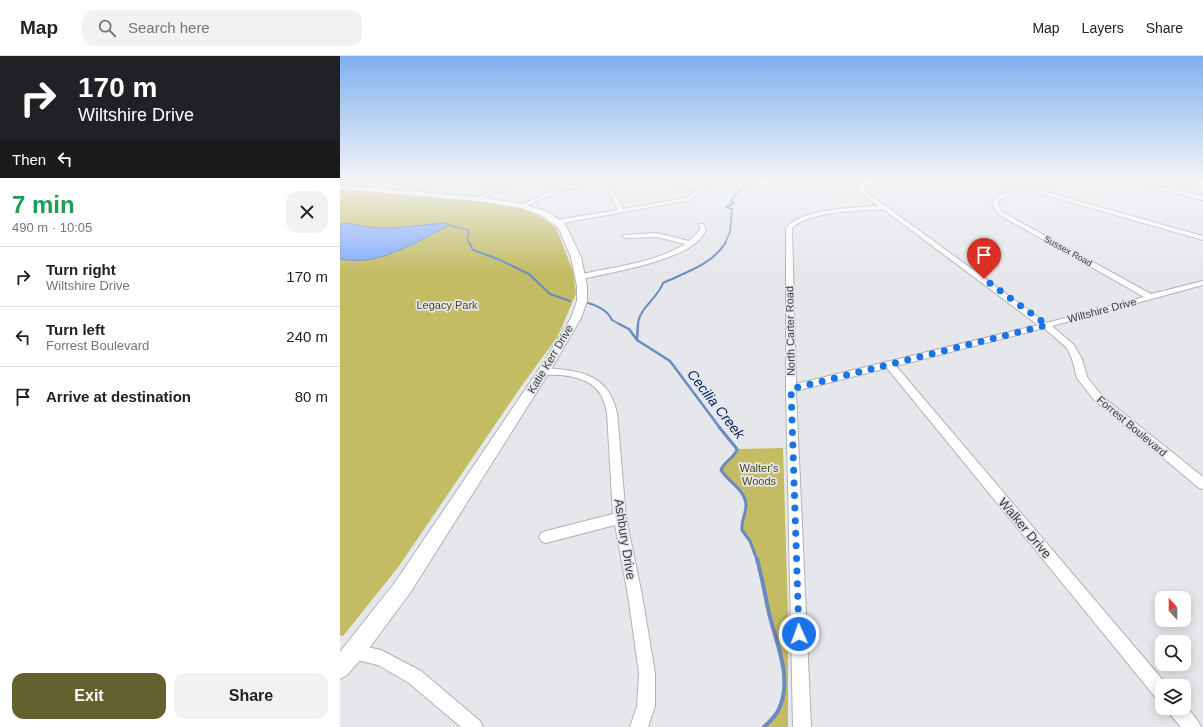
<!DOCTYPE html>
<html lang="en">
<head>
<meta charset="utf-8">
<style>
  :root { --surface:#fff; --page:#f2f2f2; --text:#222; --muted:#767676; --line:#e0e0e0; --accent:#65612e }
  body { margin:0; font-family:Arial,sans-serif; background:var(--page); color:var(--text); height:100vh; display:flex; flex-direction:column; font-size:15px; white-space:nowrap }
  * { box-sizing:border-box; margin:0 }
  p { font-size:13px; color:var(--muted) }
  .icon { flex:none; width:22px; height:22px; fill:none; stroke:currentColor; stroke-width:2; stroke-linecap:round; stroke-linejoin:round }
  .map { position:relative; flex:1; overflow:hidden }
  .drawer { display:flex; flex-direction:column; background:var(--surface); width:340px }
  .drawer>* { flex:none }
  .banner { background:#202124; color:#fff; overflow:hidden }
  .needle { width:26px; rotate:339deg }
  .tools { position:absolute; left:815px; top:535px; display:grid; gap:8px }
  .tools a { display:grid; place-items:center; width:36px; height:36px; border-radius:8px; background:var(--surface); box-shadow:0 2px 10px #0003; font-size:20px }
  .pin { position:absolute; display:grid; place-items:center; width:34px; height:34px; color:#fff; margin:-41px -17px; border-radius:50% 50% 50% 0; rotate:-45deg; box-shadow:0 0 4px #0007 }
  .pin .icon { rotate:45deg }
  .me { position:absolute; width:44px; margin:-22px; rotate:358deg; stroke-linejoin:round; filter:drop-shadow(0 0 3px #0008) }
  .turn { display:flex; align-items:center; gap:14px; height:84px; padding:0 12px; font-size:18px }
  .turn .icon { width:52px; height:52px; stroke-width:2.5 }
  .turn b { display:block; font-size:28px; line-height:34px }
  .then { display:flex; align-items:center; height:38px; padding:0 12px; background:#0003; gap:8px; font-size:15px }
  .round { display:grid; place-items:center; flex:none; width:42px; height:42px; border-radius:12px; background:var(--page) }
  .overview { display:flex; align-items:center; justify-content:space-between; height:68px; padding:0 12px }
  h1 { font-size:24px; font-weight:800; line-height:30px; color:#1e9e55 }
  .action { display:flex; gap:8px; margin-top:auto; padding:8px 12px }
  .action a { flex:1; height:46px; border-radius:12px; background:var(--accent); color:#fff; font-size:16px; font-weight:800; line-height:46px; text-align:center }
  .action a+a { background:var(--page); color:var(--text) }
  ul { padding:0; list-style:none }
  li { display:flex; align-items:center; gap:12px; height:60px; padding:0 12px; border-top:1px solid var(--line) }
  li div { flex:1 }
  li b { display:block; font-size:15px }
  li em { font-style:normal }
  header { display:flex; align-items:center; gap:24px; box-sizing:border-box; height:56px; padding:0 20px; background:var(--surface); border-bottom:1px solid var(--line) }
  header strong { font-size:19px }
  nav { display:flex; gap:22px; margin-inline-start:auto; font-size:14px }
  .search { width:280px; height:36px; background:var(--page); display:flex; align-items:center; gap:10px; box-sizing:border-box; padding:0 14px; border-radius:12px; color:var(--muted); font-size:15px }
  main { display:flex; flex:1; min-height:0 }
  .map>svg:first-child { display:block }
</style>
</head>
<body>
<header>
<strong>Map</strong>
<div class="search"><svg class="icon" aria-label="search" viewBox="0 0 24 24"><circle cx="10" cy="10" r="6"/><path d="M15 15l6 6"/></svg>Search here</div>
<nav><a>Map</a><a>Layers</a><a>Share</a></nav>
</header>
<main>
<section class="drawer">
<div class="banner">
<div class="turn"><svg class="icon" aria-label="right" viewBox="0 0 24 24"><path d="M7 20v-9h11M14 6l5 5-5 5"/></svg><div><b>170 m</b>Wiltshire Drive</div></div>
<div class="then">Then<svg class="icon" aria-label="left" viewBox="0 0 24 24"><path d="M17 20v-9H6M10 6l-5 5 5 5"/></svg></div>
</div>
<div class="overview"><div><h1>7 min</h1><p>490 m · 10:05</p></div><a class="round"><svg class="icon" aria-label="close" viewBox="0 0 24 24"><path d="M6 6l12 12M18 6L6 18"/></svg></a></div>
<ul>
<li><svg class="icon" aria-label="right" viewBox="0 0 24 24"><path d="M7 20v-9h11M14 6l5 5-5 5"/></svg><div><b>Turn right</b><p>Wiltshire Drive</p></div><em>170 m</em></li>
<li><svg class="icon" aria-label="left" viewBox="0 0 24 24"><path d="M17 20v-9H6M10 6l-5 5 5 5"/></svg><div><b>Turn left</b><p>Forrest Boulevard</p></div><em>240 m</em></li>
<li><svg class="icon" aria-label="arrive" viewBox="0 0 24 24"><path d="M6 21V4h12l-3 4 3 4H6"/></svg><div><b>Arrive at destination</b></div><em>80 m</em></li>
</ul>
<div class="action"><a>Exit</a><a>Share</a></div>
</section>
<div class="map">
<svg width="863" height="671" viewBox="0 0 863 671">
  <rect width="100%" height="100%" fill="#e5e7eb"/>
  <!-- green -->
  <g fill="#c3bc63">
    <path d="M0,133l127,10 54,10 20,8 15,11 17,43 3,23 -18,42 -38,52 -121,178 -56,70 -3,-1z"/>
    <path d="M443,392l5,165v114h-24l10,-8 6,-11 4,-19 -1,-24 -3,-18 -11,-34 -5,-27 -13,-44c-3,-4 -8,-8 -9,-13 -3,-7 6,-17 4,-27 -4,-14 -19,-19 -25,-32 2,-11 16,-11 16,-21z"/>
  </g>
  <!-- water -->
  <path fill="#81abfb" stroke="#6c8ac2" d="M5,167l30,5h17l53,-5 4,2c-24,13 -56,32 -84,35 -8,1 -17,0 -25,-1v-35z"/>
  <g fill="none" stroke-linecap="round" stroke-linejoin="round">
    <!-- stream-far4 -->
    <g stroke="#6c8ac2" stroke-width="1.5">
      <path d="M109,169l18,5 2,2 -2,7 2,4"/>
      <path d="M385,187l5,-11 2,-23 -6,-2 8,-4 -3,-2 5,-7 18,-15"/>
    </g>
    <!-- stream-far3 -->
    <g stroke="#6c8ac2" stroke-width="2">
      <path d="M129,186l4,8 25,9 31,15 21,20 20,7"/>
      <path d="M248,247c9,2 20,8 24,17l9,5"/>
      <path d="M298,269c0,-16 20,-27 25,-42 23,-11 49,-18 63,-41"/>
    </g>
    <!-- stream-far2 -->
    <g stroke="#6c8ac2" stroke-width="2.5">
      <path d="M279,268l10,5 8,11 33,21 50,67"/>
      <path d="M297,284l1,-16"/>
    </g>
    <!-- stream-far1 -->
    <path stroke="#6c8ac2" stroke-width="3" d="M379,371l18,22c-2,9 -13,12 -16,21 7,12 24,19 25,35 0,9 -5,16 -4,25l8,11 7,19"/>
    <!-- stream -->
    <path stroke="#6c8ac2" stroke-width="4" d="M417,503c5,18 8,36 12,54 7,30 25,67 9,98 -3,6 -9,11 -14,16"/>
    <!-- minor casing -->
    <g stroke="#b0b2b6" stroke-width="2">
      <g id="minor">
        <path d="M56,123h7l-25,12 -5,-1z"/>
        <path d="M176,123h7l-43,21 -5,-1z"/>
        <path d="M258,123h7l-12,5 -33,7 -36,16 -5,-1 37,-17z"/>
        <path d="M321,123l42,7 11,-7h6l-30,21 -133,24 -3,-2 3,-2 61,-10 -9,-16 3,-2 3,2 8,15 63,-11 13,-9 -31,-5z"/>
        <path d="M528,123h6l-7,6 -2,6 181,132 98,-26 -146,-83 -6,-11 3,-5 21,-11 -24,-8h7l204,57v4l-182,-52 -22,12 -1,3 4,9 149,82 52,-13v4l-151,41 22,19 8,14 5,18 15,19 101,81v12l-4,-1 -105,-88 -17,-22 -5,-19 -5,-11 -23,-20 -148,38 272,320h-6v14l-6,-2 -269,-330 -91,23 15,336h-18l-7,-338v-161c16,-20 68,-20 92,-22l-19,-15 4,-8zM543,153l155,116 -242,59 -4,-156c17,-17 67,-17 91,-19z"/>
        <path d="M778,123h9l76,17v4z"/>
        <path d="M359,168h4l3,6c-2,3 -4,7 -7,10 -20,21 -89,33 -118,39l-4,-2 1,-2c34,-8 77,-12 107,-31l-28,-7 -32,1 -3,-2 1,-1 34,-2 32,8 11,-11z"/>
        <path d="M204,312c35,2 65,6 73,45l9,105 16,77 13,78v33l-7,21h-18l7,-21 2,-33 -11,-78 -13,-70 -69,18 -5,-2 -2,-4 2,-4 5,-2 67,-17 -6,-101c-5,-28 -20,-35 -47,-38 -7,0 -13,0 -19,-2l-2,-2z"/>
        <path d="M14,588l27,6 40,21 59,50 3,6h-22l-52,-44 -31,-18 -30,-7 -2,-6 2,-6z"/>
        <path d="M844,648l14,17 3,6h-20l-11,-13 -3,-6h17z"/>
      </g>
    </g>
    <!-- tertiary casing -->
    <g stroke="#b0b2b6" stroke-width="2">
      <path id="tertiary" d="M0,129l138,12 44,7 24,7 19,13 16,33 6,29v15l-6,17 -31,53 -140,222 -49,66 -14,16 -7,4v-27l56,-71 143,-212 32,-51 6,-17v-15l-6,-29 -13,-30 -18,-12 -19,-7 -43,-7 -138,-12z"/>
    </g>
    <!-- minor -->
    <use href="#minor" fill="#fff" fill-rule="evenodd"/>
    <!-- tertiary -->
    <use href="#tertiary" fill="#fff" fill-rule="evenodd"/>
  </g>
  <!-- sky -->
  <linearGradient id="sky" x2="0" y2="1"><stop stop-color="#7fb0f0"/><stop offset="0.57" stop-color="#f3f4f6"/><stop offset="1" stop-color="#f3f4f6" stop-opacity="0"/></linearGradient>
  <rect width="863" height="217" fill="url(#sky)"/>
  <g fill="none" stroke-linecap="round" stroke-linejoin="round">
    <!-- route -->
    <path stroke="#1a73e8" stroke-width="7" stroke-dasharray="0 12.6" d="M459,578l-8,-245 256,-64 -63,-46"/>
  </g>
  <g text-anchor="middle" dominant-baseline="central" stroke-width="3.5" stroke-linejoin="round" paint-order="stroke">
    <!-- far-street labels -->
    <g font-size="9" fill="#3b3c3e" stroke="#e5e7eb">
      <text transform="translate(728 195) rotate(29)">Sussex Road</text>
    </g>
    <!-- park labels -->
    <g font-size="11" fill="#4b481d" stroke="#e5e7eb">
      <text x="107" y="249">Legacy Park</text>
      <text x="419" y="412">Walter's<tspan x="419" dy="13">Woods</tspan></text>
    </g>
    <!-- street labels -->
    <g font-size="11" fill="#3b3c3e" stroke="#e5e7eb">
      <text transform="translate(762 254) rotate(-15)">Wiltshire Drive</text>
      <text transform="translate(450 275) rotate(-91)">North Carter Road</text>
      <text transform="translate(210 303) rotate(-59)">Katie Kerr Drive</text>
      <text transform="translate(792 370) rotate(40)">Forrest Boulevard</text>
    </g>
    <!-- near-street labels -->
    <g font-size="13" fill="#3b3c3e" stroke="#e5e7eb">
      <text transform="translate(685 472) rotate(50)">Walker Drive</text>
      <text transform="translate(285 483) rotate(81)">Ashbury Drive</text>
    </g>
    <!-- near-water labels -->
    <g font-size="14" font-style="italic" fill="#052569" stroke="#e5e7eb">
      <text transform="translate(376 348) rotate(52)">Cecilia Creek</text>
    </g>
  </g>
</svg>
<div class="tools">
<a><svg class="needle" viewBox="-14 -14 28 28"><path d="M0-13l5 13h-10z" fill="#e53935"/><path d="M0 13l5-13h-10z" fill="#767676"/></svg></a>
<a><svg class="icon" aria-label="search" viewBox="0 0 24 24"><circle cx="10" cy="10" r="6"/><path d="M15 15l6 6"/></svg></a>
<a><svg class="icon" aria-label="layers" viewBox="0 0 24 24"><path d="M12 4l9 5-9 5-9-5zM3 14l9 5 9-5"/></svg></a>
</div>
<div class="pin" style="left:644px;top:223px;background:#d93025"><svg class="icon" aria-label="arrive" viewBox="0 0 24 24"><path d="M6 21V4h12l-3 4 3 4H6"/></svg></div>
<svg class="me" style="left:459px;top:578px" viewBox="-20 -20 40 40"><circle r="17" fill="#1a73e8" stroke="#fff" stroke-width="3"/><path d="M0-11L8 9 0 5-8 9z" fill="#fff"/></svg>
</div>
</main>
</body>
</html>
